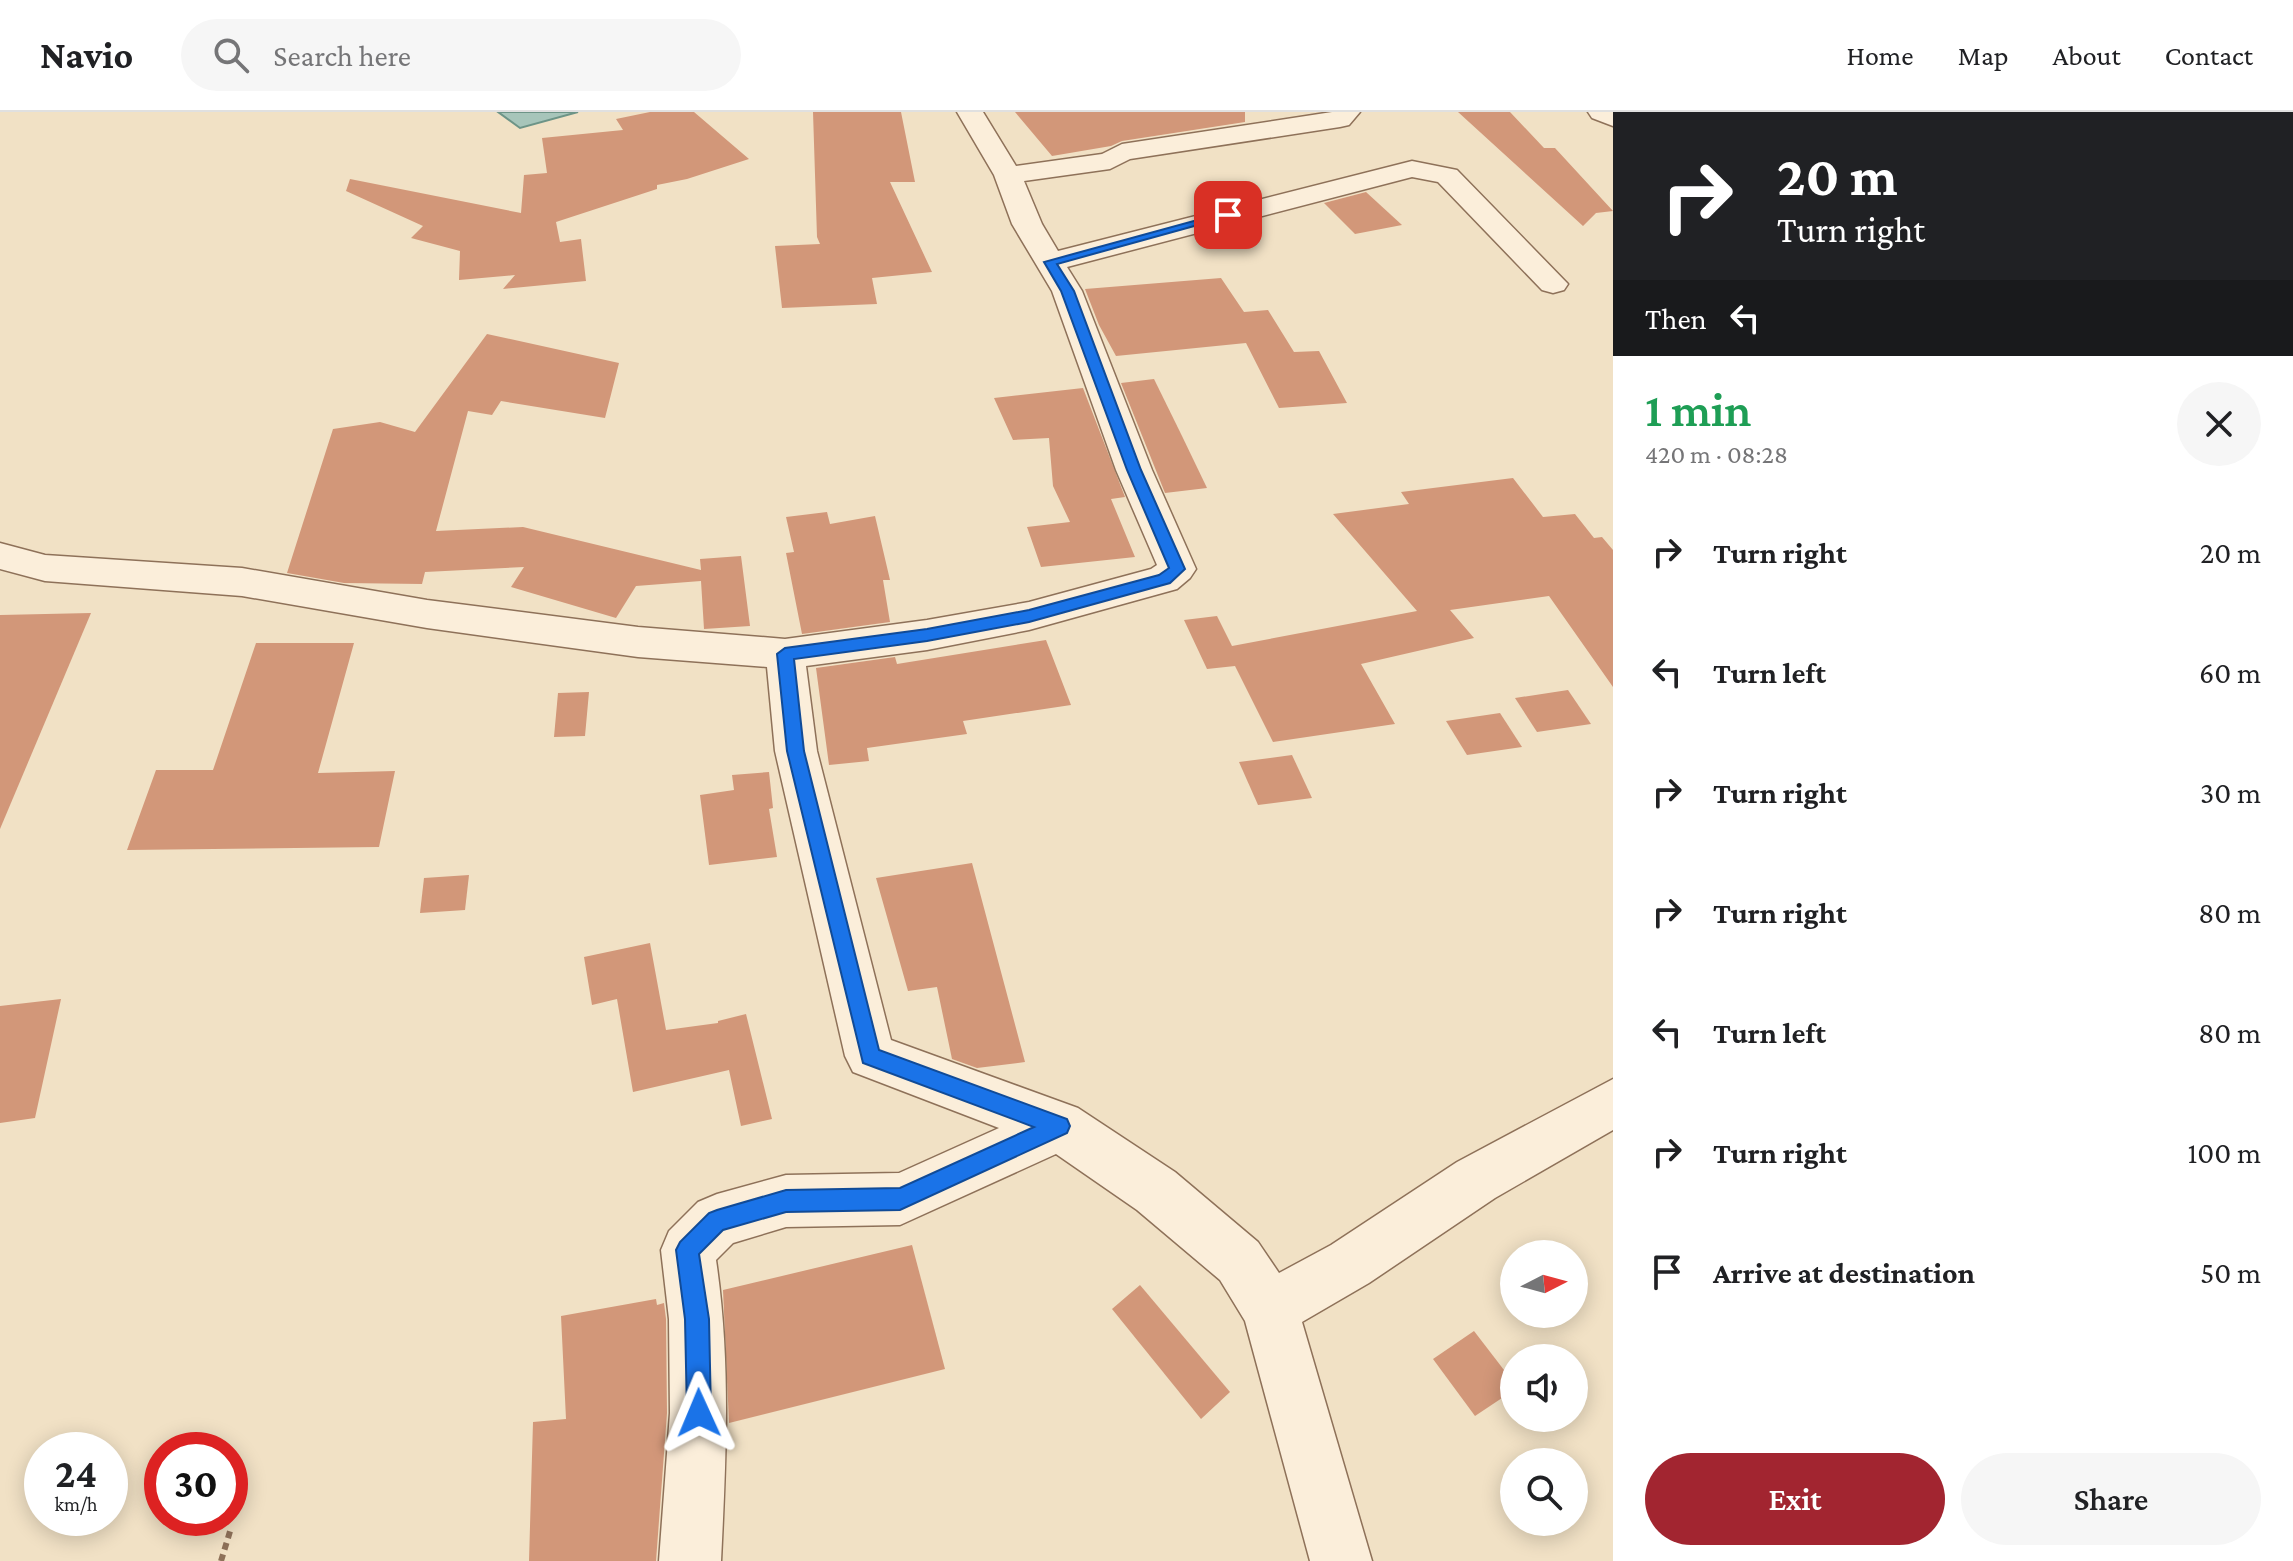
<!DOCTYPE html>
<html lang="en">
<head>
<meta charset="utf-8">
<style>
  :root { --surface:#fff; --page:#f6f6f6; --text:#202124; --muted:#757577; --line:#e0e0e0; --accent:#a22530 }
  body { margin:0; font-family:"Crimson Pro",serif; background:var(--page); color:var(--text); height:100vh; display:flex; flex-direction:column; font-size:30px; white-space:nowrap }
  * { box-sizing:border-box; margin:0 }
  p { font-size:26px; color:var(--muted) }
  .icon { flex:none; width:44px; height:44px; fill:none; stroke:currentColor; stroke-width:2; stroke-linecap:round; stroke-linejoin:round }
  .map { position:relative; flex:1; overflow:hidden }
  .panel { display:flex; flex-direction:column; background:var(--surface); width:680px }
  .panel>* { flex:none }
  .guide { background:#202124; color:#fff; overflow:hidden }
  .needle { width:52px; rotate:84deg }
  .fabs { position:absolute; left:1500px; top:1128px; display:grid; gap:16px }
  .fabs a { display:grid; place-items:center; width:88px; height:88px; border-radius:50%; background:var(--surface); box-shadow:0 4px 20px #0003; font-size:40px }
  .speed { position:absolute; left:24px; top:1320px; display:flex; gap:16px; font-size:40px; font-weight:700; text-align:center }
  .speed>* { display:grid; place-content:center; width:104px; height:104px; border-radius:50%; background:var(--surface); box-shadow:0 4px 20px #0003; line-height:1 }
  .speed small { font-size:20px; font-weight:400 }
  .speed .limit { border:12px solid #d22; background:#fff; color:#111 }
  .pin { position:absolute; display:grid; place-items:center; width:68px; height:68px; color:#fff; margin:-34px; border-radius:16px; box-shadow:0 4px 12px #0006 }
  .me { position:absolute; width:88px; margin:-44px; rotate:359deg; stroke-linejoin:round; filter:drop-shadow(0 0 6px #0008) }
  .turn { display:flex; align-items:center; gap:28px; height:168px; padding:0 32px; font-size:36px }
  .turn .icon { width:104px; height:104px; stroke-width:2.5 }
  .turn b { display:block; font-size:56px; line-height:68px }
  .then { display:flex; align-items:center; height:76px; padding:0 32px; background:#0003; gap:16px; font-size:30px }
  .round { display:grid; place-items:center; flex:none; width:84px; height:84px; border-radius:42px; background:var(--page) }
  .headline { display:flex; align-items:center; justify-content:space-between; height:136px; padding:0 32px }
  h1 { font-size:48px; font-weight:600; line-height:60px; color:#1e9e55 }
  .cta { display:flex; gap:16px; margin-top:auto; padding:16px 32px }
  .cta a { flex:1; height:92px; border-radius:48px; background:var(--accent); color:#fff; font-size:32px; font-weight:600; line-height:92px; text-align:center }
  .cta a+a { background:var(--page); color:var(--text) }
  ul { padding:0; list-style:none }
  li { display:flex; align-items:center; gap:24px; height:120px; padding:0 32px }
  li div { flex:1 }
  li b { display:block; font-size:30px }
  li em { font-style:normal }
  header { display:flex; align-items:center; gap:48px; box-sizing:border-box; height:112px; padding:0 40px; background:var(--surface); border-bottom:2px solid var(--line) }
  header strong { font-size:38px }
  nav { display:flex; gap:44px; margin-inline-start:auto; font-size:28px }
  .search { width:560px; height:72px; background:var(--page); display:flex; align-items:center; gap:20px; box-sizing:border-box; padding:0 28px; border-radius:44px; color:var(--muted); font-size:30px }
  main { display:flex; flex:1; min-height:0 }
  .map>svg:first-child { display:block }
</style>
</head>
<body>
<header>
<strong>Navio</strong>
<div class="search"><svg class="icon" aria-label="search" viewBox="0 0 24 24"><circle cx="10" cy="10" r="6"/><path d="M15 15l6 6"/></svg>Search here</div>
<nav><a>Home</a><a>Map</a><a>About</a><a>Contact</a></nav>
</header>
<main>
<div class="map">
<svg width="1613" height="1449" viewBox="0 0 1613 1449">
  <rect width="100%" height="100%" fill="#f1e1c5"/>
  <!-- water -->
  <path fill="#a7c5ba" stroke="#6d9487" stroke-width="2" d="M498,0h80l-58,16z"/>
  <!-- building -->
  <g fill="#d29779">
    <path d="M650,0h44l55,47 -62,20 -30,6v4l-101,33 4,20 21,-3 5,42 -83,8 12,-14 -56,5 1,-29 -49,-13 12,-12 -77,-35 4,-12 171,34 3,-38 23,-2 -5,-35 81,-8 -7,-11z"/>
    <path d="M813,0h88l14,70h-25l42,90 -60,6 5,26 -95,4 -7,-62 45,-2 -3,-7z"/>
    <path d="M1015,0h230v10l-123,19 -11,5 -59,10z"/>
    <path d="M1458,0h52l34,36h11l58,63 -17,2 -13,13z"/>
    <path d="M1366,80l36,33 -47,9 -31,-31z"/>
    <path d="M1221,166l23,34 24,-2 26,42 25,-1 28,52 -68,5 -33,-65 -130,13 -17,-31 -14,-36z"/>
    <path d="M487,222l132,29 -14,55 -104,-17 -9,14 -24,-4 -32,120 87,-4 178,43 -1,-11 41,-3 9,70 -46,3 -3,-48 -65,5 -20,32 -105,-31 13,-20 -99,5 -3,12 -78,-1 -57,-10 46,-144 47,-7 35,10z"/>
    <path d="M1154,267l28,57 25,52 -42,5 -44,-110z"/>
    <path d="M1083,276l42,109 -14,2 24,58 -94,10 -14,-40 43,-5 -17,-36 -4,-48 -36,2 -19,-42z"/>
    <path d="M1513,366l30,39 32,-3 19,24 8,-1 11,13v137l-64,-91 -99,14 24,28 -113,26 34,60 -122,18 -38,-76 -28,3 -23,-49 33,-4 15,30 185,-35 -84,-97 76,-10 -8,-12z"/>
    <path d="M827,400l3,12 45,-8 15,64h-7l7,42 -88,12 -16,-81 8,-1 -8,-35z"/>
    <path d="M91,501l-91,216v-214z"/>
    <path d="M1046,528l25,65 -108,16 4,13 -100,14 2,13 -40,4 -13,-97 79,-11 2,7z"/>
    <path d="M256,531h98l-36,130 77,-2 -16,76 -252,3 29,-80h57z"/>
    <path d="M1568,578l23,34 -54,8 -22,-34z"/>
    <path d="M589,580l-4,44 -31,1 4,-44z"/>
    <path d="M1500,601l22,34 -55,8 -21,-34z"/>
    <path d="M1292,643l20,43 -54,7 -19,-43z"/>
    <path d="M769,660l4,36 -4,1 8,48 -68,8 -9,-70 34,-5 -2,-15z"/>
    <path d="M972,751l53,199 -48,6 -25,-9 -15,-72 -29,4 -32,-113z"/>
    <path d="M469,763l-4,35 -45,3 4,-35z"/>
    <path d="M650,831l16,87 52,-7v-2l28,-7 26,105 -31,7 -12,-56 -96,22 -16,-93 -25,6 -8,-48z"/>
    <path d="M61,887l-26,119 -35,5v-117z"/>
    <path d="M912,1133l33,124 -216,54 -6,-133z"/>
    <path d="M1140,1173l90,107 -29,27 -89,-110z"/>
    <path d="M656,1187l1,6 7,-2 2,16 1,94 -11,148h-127l4,-139 33,-3 -5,-103z"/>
    <path d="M1474,1219l40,52v7l-39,26 -42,-57z"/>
  </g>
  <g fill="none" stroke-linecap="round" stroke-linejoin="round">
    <!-- minor casing -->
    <g stroke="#8e7159" stroke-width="3">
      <g id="minor">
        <path d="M957,0h26l33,54 86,-12 20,-10 210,-32h28l-11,13 -9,2 -210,32 -20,10 -86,12 18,43 16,27 354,-90 45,9 111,114 -4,6 -11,3 -11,-3 -104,-108 -26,-5 -345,90 15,24 70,179 44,99 -6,9 -13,11 -148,41 -102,20 -121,16 11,85 74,289 187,68 97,64 83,70 21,31 52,-28 126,-83 156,-83v51l-118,68 -126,85 -67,39 70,239h-62l-65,-240 -25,-41 -83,-70 -81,-56 -156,71 -114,2 -53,16 -17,17c15,101 10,199 5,301h-62l11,-148 -1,-94 -8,-69 8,-19 29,-29 19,-8 69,-19 113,-2 100,-45 -146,-56 -8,-16 -70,-305 -8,-84 -129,-10 -211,-29 -185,-32 -197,-15 -45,-12v-26l45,12 197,13 185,32 211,27 147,12 142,-19 102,-18 122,-33 6,-4 -41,-95 -64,-179 -40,-67 -18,-49z"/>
        <path d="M1588,0h25v14l-21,-8z"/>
      </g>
    </g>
    <!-- path -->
    <path stroke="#8e7159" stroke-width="6" stroke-dasharray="7 5" stroke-linecap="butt" d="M221,1449l10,-33"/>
    <!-- minor -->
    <use href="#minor" fill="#fbeeda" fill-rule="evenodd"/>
  </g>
  <!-- route -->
  <path fill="#1a73e8" stroke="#114b97" stroke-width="2" d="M1223,101l11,2 -177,49 17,27 67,179 44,99 -15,14 -141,39 -102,19 -133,18 10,92 75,299 188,69 3,7 -3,7 -167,77 -114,2 -63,18 -24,24 10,65 2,94 -3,8 -9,4 -8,-4 -4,-8 -2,-94 -9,-69 4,-8 29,-29 8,-3 69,-20 114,-2 134,-61 -171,-64 -76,-312 -10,-97 8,-6 142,-19 102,-19 130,-35 10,-7 -42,-98 -66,-179 -17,-29z"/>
</svg>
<div class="fabs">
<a><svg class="needle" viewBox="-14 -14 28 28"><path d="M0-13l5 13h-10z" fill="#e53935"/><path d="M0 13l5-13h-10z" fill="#757577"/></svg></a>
<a><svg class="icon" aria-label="sound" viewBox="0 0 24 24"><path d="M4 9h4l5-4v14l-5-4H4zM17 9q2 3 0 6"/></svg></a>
<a><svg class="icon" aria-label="search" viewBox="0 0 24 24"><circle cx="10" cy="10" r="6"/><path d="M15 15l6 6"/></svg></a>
</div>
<div class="speed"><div>24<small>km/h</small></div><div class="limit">30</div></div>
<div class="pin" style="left:1228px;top:103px;background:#d93025"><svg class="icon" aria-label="arrive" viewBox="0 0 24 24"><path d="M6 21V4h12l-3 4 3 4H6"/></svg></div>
<svg class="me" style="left:699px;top:1301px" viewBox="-20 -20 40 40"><path d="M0-17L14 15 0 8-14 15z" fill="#1a73e8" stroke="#fff" stroke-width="4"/></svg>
</div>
<section class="panel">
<div class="guide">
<div class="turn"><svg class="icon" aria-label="right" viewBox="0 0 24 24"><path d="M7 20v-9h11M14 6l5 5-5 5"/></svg><div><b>20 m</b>Turn right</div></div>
<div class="then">Then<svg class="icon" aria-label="left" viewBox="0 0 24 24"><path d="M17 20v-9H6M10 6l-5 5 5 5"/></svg></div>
</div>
<div class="headline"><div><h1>1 min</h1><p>420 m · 08:28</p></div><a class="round"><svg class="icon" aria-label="close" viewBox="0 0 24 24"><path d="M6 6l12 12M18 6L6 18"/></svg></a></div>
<ul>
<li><svg class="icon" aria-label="right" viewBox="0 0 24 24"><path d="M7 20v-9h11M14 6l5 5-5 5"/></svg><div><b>Turn right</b></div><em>20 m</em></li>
<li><svg class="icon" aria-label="left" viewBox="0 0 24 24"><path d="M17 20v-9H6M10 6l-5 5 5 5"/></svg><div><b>Turn left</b></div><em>60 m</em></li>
<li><svg class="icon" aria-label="right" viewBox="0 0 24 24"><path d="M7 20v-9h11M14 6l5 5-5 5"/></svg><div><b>Turn right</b></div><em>30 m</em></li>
<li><svg class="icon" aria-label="right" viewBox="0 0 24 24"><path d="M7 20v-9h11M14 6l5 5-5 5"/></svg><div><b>Turn right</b></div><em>80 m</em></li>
<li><svg class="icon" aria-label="left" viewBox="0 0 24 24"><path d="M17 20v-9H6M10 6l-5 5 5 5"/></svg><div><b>Turn left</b></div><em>80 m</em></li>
<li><svg class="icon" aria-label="right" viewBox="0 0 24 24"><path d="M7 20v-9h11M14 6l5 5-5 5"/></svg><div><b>Turn right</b></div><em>100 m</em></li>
<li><svg class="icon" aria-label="arrive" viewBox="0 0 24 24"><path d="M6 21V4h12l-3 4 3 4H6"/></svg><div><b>Arrive at destination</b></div><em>50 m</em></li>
</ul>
<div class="cta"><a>Exit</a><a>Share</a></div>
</section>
</main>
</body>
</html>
